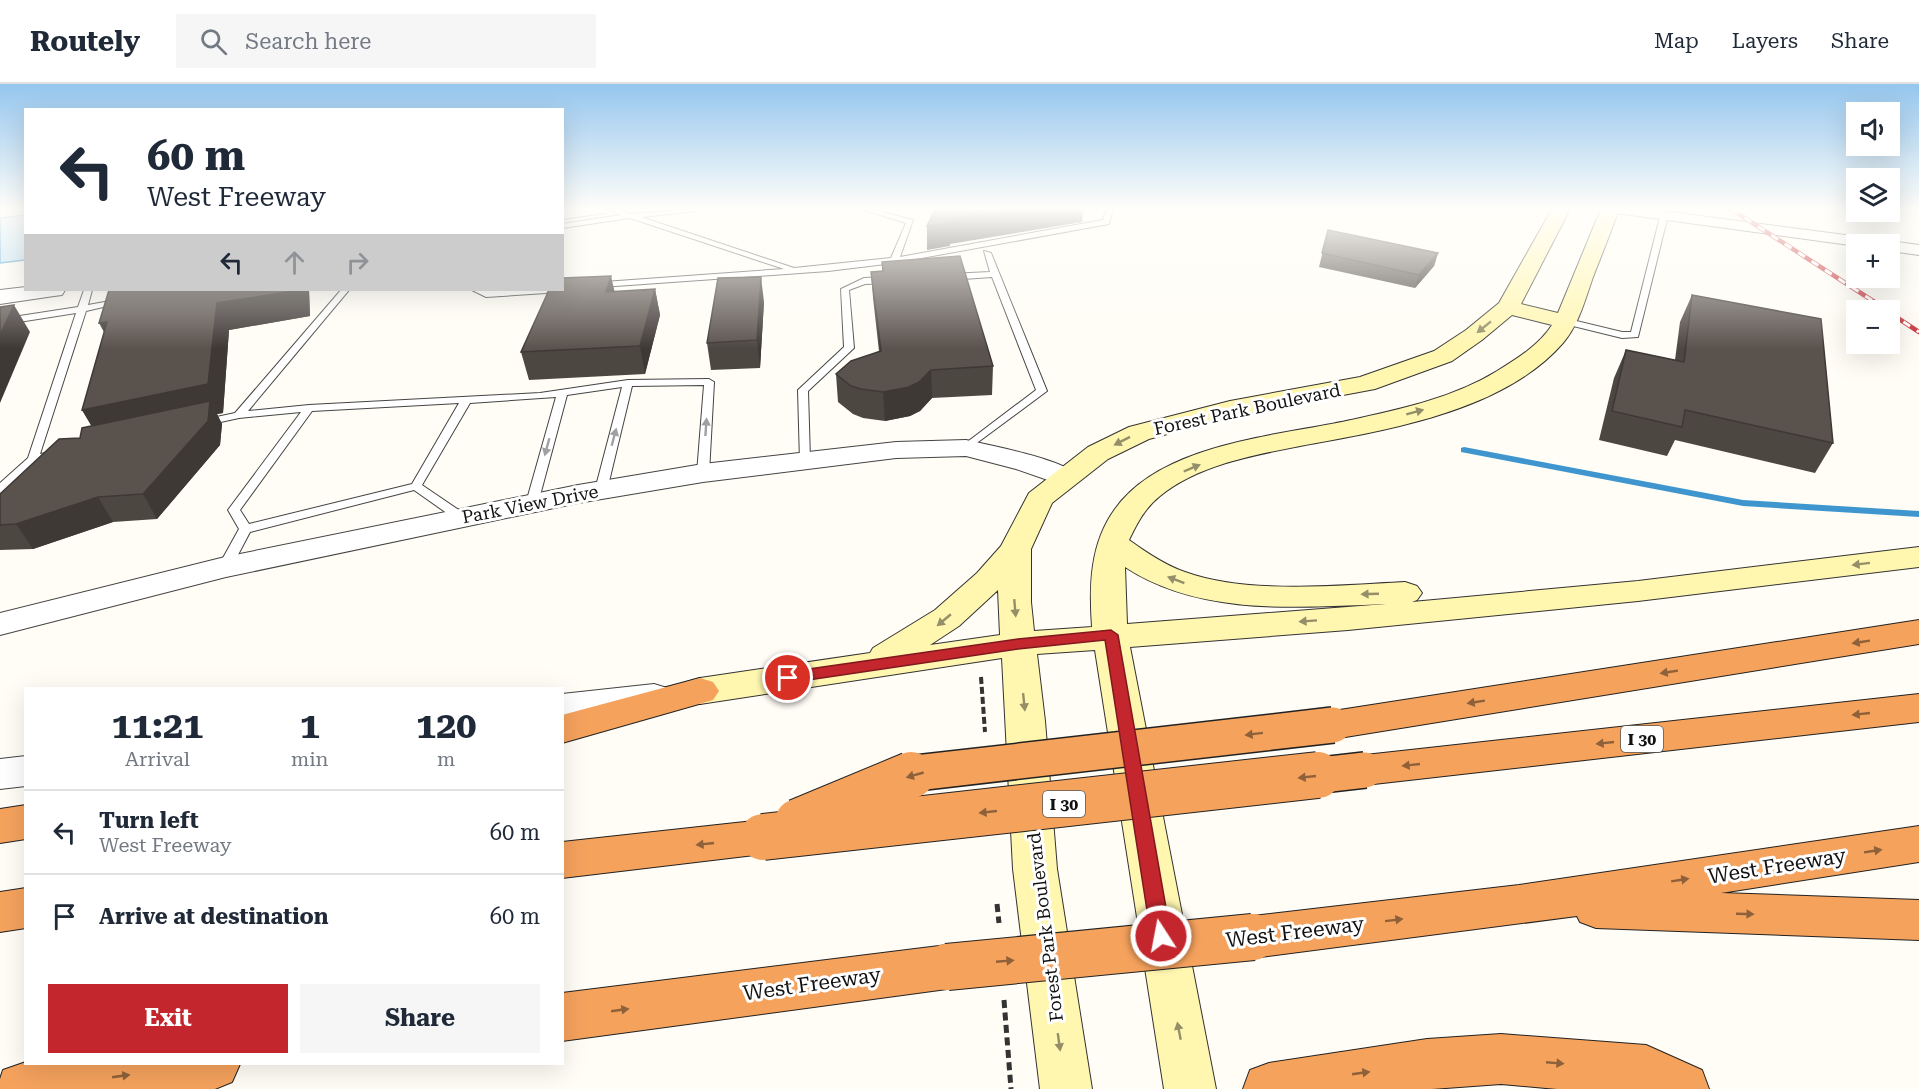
<!DOCTYPE html>
<html lang="en">
<head>
<meta charset="utf-8">
<style>
  :root { --surface:#fff; --page:#f6f6f7; --text:#1f2937; --muted:#747a83; --line:#e0e1e3; --accent:#c4262e }
  body { margin:0; font-family:"Roboto Serif",serif; background:var(--page); color:var(--text); height:100vh; display:flex; flex-direction:column; font-size:22px; white-space:nowrap }
  * { box-sizing:border-box; margin:0 }
  p { font-size:20px; color:var(--muted) }
  .icon { flex:none; width:33px; height:33px; fill:none; stroke:currentColor; stroke-width:2; stroke-linecap:round; stroke-linejoin:round }
  .map { position:relative; flex:1; overflow:hidden }
  .sheet { position:absolute; left:24px; top:603px; width:540px; height:378px; display:flex; flex-direction:column; background:var(--surface); border-radius:0px; box-shadow:0 6px 24px #0002 }
  .sheet>* { flex:none }
  .top-card { position:absolute; left:24px; top:24px; width:540px; height:183px; border-radius:0px; box-shadow:0 6px 24px #0002; background:#fff; color:var(--text); overflow:hidden }
  .controls { position:absolute; left:1846px; top:18px; display:grid; gap:12px }
  .controls a { display:grid; place-items:center; width:54px; height:54px; border-radius:0px; background:var(--surface); box-shadow:0 6px 24px #0002; font-size:30px }
  .pin { position:absolute; display:grid; place-items:center; width:51px; height:51px; color:#fff; margin:-26px; border:3px solid #fff; border-radius:50%; box-shadow:0 2px 6px #0007 }
  .me { position:absolute; width:66px; margin:-33px; rotate:349deg; stroke-linejoin:round; filter:drop-shadow(0 0 4px #0008) }
  .turn { display:flex; align-items:center; gap:21px; height:126px; padding:0 24px; font-size:27px }
  .turn .icon { width:78px; height:78px; stroke-width:2.5 }
  .turn b { display:block; font-size:42px; line-height:51px }
  .lanes { display:flex; align-items:center; height:57px; padding:0 24px; background:#0003; justify-content:center; gap:30px; direction:ltr }
  .lanes .off { opacity:.35 }
  .eta { display:flex; justify-content:space-evenly; align-items:center; height:102px; text-align:center }
  .eta b { font-size:36px; font-weight:700; line-height:42px }
  .button { display:flex; gap:12px; margin-top:auto; padding:12px 24px }
  .button a { flex:1; height:69px; border-radius:0px; background:var(--accent); color:#fff; font-size:24px; font-weight:700; line-height:69px; text-align:center }
  .button a+a { background:var(--page); color:var(--text) }
  ul { padding:0; list-style:none }
  li { display:flex; align-items:center; gap:18px; height:84px; padding:0 24px; border-top:2px solid var(--line) }
  li div { flex:1 }
  li b { display:block; font-size:22px }
  li em { font-style:normal }
  header { display:flex; align-items:center; gap:36px; box-sizing:border-box; height:84px; padding:0 30px; background:var(--surface); border-bottom:2px solid var(--line) }
  header strong { font-size:28px }
  nav { display:flex; gap:33px; margin-inline-start:auto; font-size:21px }
  .search { width:420px; height:54px; background:var(--page); display:flex; align-items:center; gap:15px; box-sizing:border-box; padding:0 21px; border-radius:0px; color:var(--muted); font-size:22px }
  .map>svg:first-child { display:block }
</style>
</head>
<body>
<header>
<strong>Routely</strong>
<div class="search"><svg class="icon" aria-label="search" viewBox="0 0 24 24"><circle cx="10" cy="10" r="6"/><path d="M15 15l6 6"/></svg>Search here</div>
<nav><a>Map</a><a>Layers</a><a>Share</a></nav>
</header>
<div class="map">
<svg width="1919" height="1005" viewBox="0 0 1919 1005">
  <rect width="100%" height="100%" fill="#fffdf5"/>
  <!-- water -->
  <path fill="#b9e0f7" stroke="#3f96cf" stroke-width="1.5" d="M25,131v45l-25,3v-45z"/>
  <g fill="none" stroke-linecap="round" stroke-linejoin="round">
    <!-- stream -->
    <path fill="#3f96cf" fill-rule="evenodd" d="M1464,363l279,53 176,11v6l-176,-11 -282,-54v-4z"/>
    <!-- service casing -->
    <g stroke="#444" stroke-width="2">
      <g id="service">
        <path d="M608,125h9l14,5 69,-5 -3,2 -56,6 153,51 97,-10 15,-35 -45,-14h10l42,11 -13,37 203,-37 3,-11h7l-4,15 -215,39 -66,8 -269,19h3v-5l222,-16 -154,-51 -68,10v-4l59,-9z"/>
        <path d="M1661,129l7,2 -30,122 -16,1 -61,-15 -2,-2 5,-3 58,14h9z"/>
        <path d="M984,167l7,2 56,138 -81,60 -4,-1v-4l74,-56 -44,-113 -43,3 -4,-3 4,-3 41,-2z"/>
        <path d="M864,194l26,-1 4,3 -4,3 -25,1 -16,6 5,58 -46,43 2,69 -2,2h-8l-2,-72 46,-43 -3,-58z"/>
        <path d="M84,206h8l-4,15 33,-6 4,3 -39,9 -46,143 14,-2 6,3 -2,2 -21,5 -33,30 -4,1v-10l28,-25 48,-145 -76,12v-6l78,-12z"/>
        <path d="M341,206h8l-101,121 61,-6 231,-12 88,-13 81,-1 5,3 -5,91 -6,4 -6,-4 7,-88 -72,1 -25,104 -6,4 -6,-4 27,-103 -55,8 -29,108 -6,4 -6,-4 30,-106 -86,6 -48,82 44,30 2,3 -2,3h-8l-44,-31 -164,42 -20,38h-10l-2,-3 21,-38 -11,-19 73,-98 -62,6 -37,8 -5,-3 1,-2 37,-8zM459,319l-47,81 -163,40 -9,-14 72,-99z"/>
        <path d="M472,206h78l-4,3 -60,4z"/>
      </g>
    </g>
    <!-- minor casing -->
    <g stroke="#444" stroke-width="2">
      <path id="minor" d="M1609,125h38l229,30 8,4 6,-2 29,4v10l-29,-4v-7l-33,2 -241,-33 -5,-1z"/>
    </g>
    <!-- tertiary casing -->
    <g stroke="#444" stroke-width="2">
      <g id="tertiary">
        <path d="M562,125h46l-3,4 -43,6z"/>
        <path d="M26,203v3h39l-3,5 -8,1 -54,8v-14z"/>
        <path d="M966,356c23,5 102,20 113,37l-4,6 -10,3 -49,-17 -50,-13 -70,2 -193,24 -125,21 -352,74 -226,58v-22l225,-56 353,-72 125,-21 193,-22z"/>
        <path d="M654,600l13,4 6,9 -6,9 -13,4 -92,12v-28z"/>
        <path d="M26,672v30l-26,3v-30z"/>
      </g>
    </g>
    <!-- secondary casing -->
    <g stroke="#333" stroke-width="2">
      <path id="secondary" d="M1552,125h18l-49,95 37,9 43,-104h18c-8,23 -17,45 -26,68 -8,23 -14,47 -30,66 -60,69 -177,87 -263,103 -46,9 -102,19 -140,50 -15,12 -23,27 -31,44 18,13 36,25 56,32 63,23 154,13 220,10l12,4 5,7 -5,7 -5,2 226,-21 281,-34v20l-281,34 -290,29 -218,17 86,442h-52l-69,-439 -58,4 8,67 12,148 35,220h-52l-27,-220 -11,-211 -302,46 -13,-4 -6,-9 6,-9 13,-4 170,-25 3,-5 62,-38 42,-37 24,-27 28,-53 59,-46 41,-20 101,-26 130,-24 74,-26 32,-21 33,-27zM1512,231l40,10c-13,20 -35,34 -55,46 -44,27 -96,38 -146,49 -73,16 -189,23 -236,89 -25,34 -26,77 -23,118l-58,4 -3,-29v-53l21,-46 56,-44 41,-20 83,-23 143,-27 77,-28 30,-21zM1125,483c76,50 174,40 261,37l-259,20zM998,506l2,45 -70,10 29,-19z"/>
    </g>
    <!-- motorway casing -->
    <g stroke="#222" stroke-width="2">
      <g id="motorway">
        <path d="M1919,536v24l-586,95 -14,-4 -5,-10 5,-10 14,-4z"/>
        <path d="M700,594l13,4 6,9 -6,9 -151,43v-28z"/>
        <path d="M1919,610v28l-554,63 -14,-4 -6,-11 6,-11 14,-4z"/>
        <path d="M26,721v34l-26,4v-34z"/>
        <path d="M763,736l15,5 6,12 -6,12 -15,5 -201,24v-36z"/>
        <path d="M1919,742v36l-198,31 198,7v40l-323,-12 -16,-6 -3,-6 -324,42 -16,-6 -7,-15 7,-15 16,-6 266,-31z"/>
        <path d="M26,804v40l-26,4v-40z"/>
        <path d="M947,861l17,7 7,15 -7,15 -17,7 -385,52v-48z"/>
        <path d="M1501,950l145,11 56,25 7,19h-152l-56,-5 -69,5h-189l7,-19 19,-7 158,-24z"/>
        <path d="M26,978v2h214l-8,18 -17,7h-215v-10l3,-9z"/>
      </g>
    </g>
    <!-- path-far1 -->
    <path stroke="#333" stroke-width="4" stroke-dasharray="7 3" stroke-linecap="butt" d="M981,593l4,55"/>
    <!-- path -->
    <g stroke="#333" stroke-width="5" stroke-dasharray="8 4.5" stroke-linecap="butt">
      <path d="M997,820l2,19"/>
      <path d="M1004,916l7,89"/>
    </g>
    <!-- service -->
    <use href="#service" fill="#fff" fill-rule="evenodd"/>
    <!-- minor -->
    <use href="#minor" fill="#fff" fill-rule="evenodd"/>
    <!-- tertiary -->
    <use href="#tertiary" fill="#fff" fill-rule="evenodd"/>
    <!-- secondary -->
    <use href="#secondary" fill="#fff6b0" fill-rule="evenodd"/>
    <!-- motorway -->
    <use href="#motorway" fill="#f5a25d" fill-rule="evenodd"/>
    <!-- rail casing -->
    <g stroke="#c4262e" stroke-width="4.5">
      <g id="rail">
        <path d="M1731,125l156,101"/>
        <path d="M1890,229l29,19"/>
      </g>
    </g>
    <!-- rail -->
    <use href="#rail" stroke="#fff" stroke-width="3" stroke-dasharray="8" stroke-linecap="butt"/>
    <!-- motorway-bridge-far1 casing -->
    <g stroke="#222" stroke-width="38" stroke-linecap="butt">
      <g id="motorway-bridge-far1">
        <path d="M907,693l9,-4 417,-48"/>
        <path d="M1304,693l61,-7"/>
      </g>
    </g>
    <!-- motorway-bridge casing -->
    <g stroke="#222" stroke-width="48" stroke-linecap="butt">
      <g id="motorway-bridge">
        <path d="M798,738l113,-47"/>
        <path d="M763,753l555,-62"/>
        <path d="M947,883l306,-30"/>
      </g>
    </g>
    <!-- motorway-bridge-far1 -->
    <use href="#motorway-bridge-far1" stroke="#f5a25d" stroke-width="35"/>
    <!-- motorway-bridge -->
    <use href="#motorway-bridge" stroke="#f5a25d" stroke-width="46"/>
  </g>
  <!-- wall -->
  <g fill="#4d4742">
    <path d="M1328,146l110,23 -4,13 -19,22 -96,-21z"/>
    <path d="M882,178l111,104 -1,29 -60,3 -12,13 -10,5 -25,5 -22,-3 -10,-4 -15,-12 -2,-28 43,-23 -6,-53 -2,-26 11,-1z"/>
    <path d="M655,205l5,26 -15,59 -116,6 -8,-28z"/>
    <path d="M109,206h200l1,26 -81,14 -6,83 -6,1 5,10 -2,21 -63,74 -44,3 -80,27 -33,1v-56l80,-56 12,-12 -10,-16 22,-78z"/>
    <path d="M1692,211l141,148 -18,30 -140,-33 -8,16 -68,-16 15,-62 12,-28 49,10 5,-38z"/>
    <path d="M764,218l-4,66 -49,2 -4,-27z"/>
  </g>
  <!-- shaded-wall -->
  <g fill="#3f3936">
    <path d="M1019,125h65l-2,13 -132,22v2l-23,4v-24l22,-6z"/>
    <path d="M1438,169l-4,13 -19,22 4,-13z"/>
    <path d="M611,192l6,26 -11,-10z"/>
    <path d="M761,193l3,25 -4,66 -3,-28z"/>
    <path d="M655,205l5,26 -15,59 -5,-28z"/>
    <path d="M300,206h9l1,26 -81,14 -6,83 -6,1 5,10 -2,21 -63,74 -14,-25 -44,-55 -17,-29 135,-107z"/>
    <path d="M14,221l16,27 -30,71v-68z"/>
    <path d="M107,238l7,28 -15,-27z"/>
    <path d="M931,286l1,28 -12,13 -10,5 -25,5 -2,-29z"/>
    <path d="M98,413l15,25 -80,27 -17,-25z"/>
  </g>
  <!-- building -->
  <g fill="#5a524d" stroke="#3f3936" stroke-width="1.5">
    <path d="M935,125h84l-70,11 1,2 -23,4z"/>
    <path d="M1328,146l110,23 -19,22 -97,-22z"/>
    <path d="M960,172l33,110 -62,4 -12,12 -10,5 -26,5 -22,-3 -10,-3 -15,-12 15,-13 30,-10 -10,-79 12,-1 -1,-9z"/>
    <path d="M611,192l-5,16 49,-3 -15,57 -119,6 28,-62h13v-12z"/>
    <path d="M761,193l-4,63 -50,3 11,-65z"/>
    <path d="M109,206h191l-83,13 -9,81 -126,26 25,-88 -8,1z"/>
    <path d="M1692,211l129,24 12,124 -148,-33 -3,17 -70,-16 14,-61 58,12z"/>
    <path d="M14,221l-14,30v-28z"/>
    <path d="M210,317l-2,20 -65,73 -45,3 -82,27 -16,1v-31l59,-55 21,-1 2,-10z"/>
  </g>
  <!-- one-way arrows -->
  <defs><path id="oneway-solid" d="M-6-.8H1V-3.2L6.5 0L1 3.2V.8H-6Z" transform="scale(1.5)"/></defs>
  <g fill="#948f68">
    <use href="#oneway-solid" transform="translate(1484 243) rotate(141)"/>
    <use href="#oneway-solid" transform="translate(1415 328) rotate(-15)"/>
    <use href="#oneway-solid" transform="translate(1122 357) rotate(153)"/>
    <use href="#oneway-solid" transform="translate(1192 384) rotate(-23)"/>
    <use href="#oneway-solid" transform="translate(1861 480) rotate(173)"/>
    <use href="#oneway-solid" transform="translate(1176 496) rotate(-159)"/>
    <use href="#oneway-solid" transform="translate(1370 510) rotate(178)"/>
    <use href="#oneway-solid" transform="translate(1015 524) rotate(85)"/>
    <use href="#oneway-solid" transform="translate(944 536) rotate(140)"/>
    <use href="#oneway-solid" transform="translate(1308 537) rotate(176)"/>
    <use href="#oneway-solid" transform="translate(1024 618) rotate(84)"/>
    <use href="#oneway-solid" transform="translate(1179 947) rotate(-101)"/>
    <use href="#oneway-solid" transform="translate(1059 958) rotate(82)"/>
  </g>
  <g fill="#a0a0a0">
    <use href="#oneway-solid" transform="translate(706 343) rotate(-86)"/>
    <use href="#oneway-solid" transform="translate(614 353) rotate(-75)"/>
    <use href="#oneway-solid" transform="translate(547 363) rotate(105)"/>
  </g>
  <g fill="#8e613b">
    <use href="#oneway-solid" transform="translate(1861 558) rotate(171)"/>
    <use href="#oneway-solid" transform="translate(1669 588) rotate(171)"/>
    <use href="#oneway-solid" transform="translate(1476 618) rotate(171)"/>
    <use href="#oneway-solid" transform="translate(1861 630) rotate(174)"/>
    <use href="#oneway-solid" transform="translate(1254 650) rotate(173)"/>
    <use href="#oneway-solid" transform="translate(1605 659) rotate(174)"/>
    <use href="#oneway-solid" transform="translate(1411 681) rotate(174)"/>
    <use href="#oneway-solid" transform="translate(915 691) rotate(164)"/>
    <use href="#oneway-solid" transform="translate(1307 693) rotate(174)"/>
    <use href="#oneway-solid" transform="translate(988 728) rotate(174)"/>
    <use href="#oneway-solid" transform="translate(705 760) rotate(174)"/>
    <use href="#oneway-solid" transform="translate(1873 767) rotate(-9)"/>
    <use href="#oneway-solid" transform="translate(1680 796) rotate(-9)"/>
    <use href="#oneway-solid" transform="translate(1745 830) rotate(2)"/>
    <use href="#oneway-solid" transform="translate(1394 836) rotate(-7)"/>
    <use href="#oneway-solid" transform="translate(1005 877) rotate(-5)"/>
    <use href="#oneway-solid" transform="translate(620 926) rotate(-8)"/>
    <use href="#oneway-solid" transform="translate(1555 979) rotate(5)"/>
    <use href="#oneway-solid" transform="translate(1361 989) rotate(-8)"/>
    <use href="#oneway-solid" transform="translate(121 992) rotate(-8)"/>
  </g>
  <!-- sky -->
  <linearGradient id="sky" x2="0" y2="1"><stop stop-color="#95c6ee"/><stop offset="0.47" stop-color="#fffefa"/><stop offset="1" stop-color="#fffefa" stop-opacity="0"/></linearGradient>
  <rect width="1919" height="265" fill="url(#sky)"/>
  <!-- route -->
  <path fill="#c4262e" stroke="#7f191e" stroke-width="1.5" d="M1111,546l7,5 53,301 -3,6 -7,3 -7,-3 -3,-6 -46,-296 -87,9 -230,34 -8,-5 8,-6 230,-33z"/>
  <g text-anchor="middle" dominant-baseline="central" stroke-width="6" stroke-linejoin="round" paint-order="stroke">
    <!-- shield labels -->
    <g fill="#fff" stroke="#585858" stroke-width="1.5">
      <rect x="1621" y="642" width="42" height="26" rx="4.5"/>
      <rect x="1043" y="707" width="42" height="26" rx="4.5"/>
    </g>
    <g font-size="16" font-weight="bold" fill="#111">
      <text x="1642" y="655">I 30</text>
      <text x="1064" y="720">I 30</text>
    </g>
    <!-- street labels -->
    <g font-size="18" fill="#111" stroke="#fff">
      <text transform="translate(1247 325) rotate(-12)">Forest Park Boulevard</text>
      <text transform="translate(530 420) rotate(-11)">Park View Drive</text>
      <text transform="translate(1045 843) rotate(-97)">Forest Park Boulevard</text>
    </g>
    <!-- near-street labels -->
    <g font-size="21" fill="#111" stroke="#fff">
      <text transform="translate(1777 782) rotate(-9)">West Freeway</text>
      <text transform="translate(1295 848) rotate(-7)">West Freeway</text>
      <text transform="translate(812 900) rotate(-8)">West Freeway</text>
    </g>
  </g>
</svg>
<div class="controls">
<a><svg class="icon" aria-label="sound" viewBox="0 0 24 24"><path d="M4 9h4l5-4v14l-5-4H4zM17 9q2 3 0 6"/></svg></a>
<a><svg class="icon" aria-label="layers" viewBox="0 0 24 24"><path d="M12 4l9 5-9 5-9-5zM3 14l9 5 9-5"/></svg></a>
<a>+</a>
<a>−</a>
</div>
<div class="pin" style="left:788px;top:594px;background:#d93025"><svg class="icon" aria-label="arrive" viewBox="0 0 24 24"><path d="M6 21V4h12l-3 4 3 4H6"/></svg></div>
<svg class="me" style="left:1161px;top:852px" viewBox="-20 -20 40 40"><circle r="17" fill="#c4262e" stroke="#fff" stroke-width="3"/><path d="M0-11L8 9 0 5-8 9z" fill="#fff"/></svg>
<div class="top-card">
<div class="turn"><svg class="icon" aria-label="left" viewBox="0 0 24 24"><path d="M17 20v-9H6M10 6l-5 5 5 5"/></svg><div><b>60 m</b>West Freeway</div></div>
<div class="lanes"><svg class="icon" aria-label="left" viewBox="0 0 24 24"><path d="M17 20v-9H6M10 6l-5 5 5 5"/></svg><svg class="icon off" aria-label="ahead" viewBox="0 0 24 24"><path d="M12 20V5M6 11l6-6 6 6"/></svg><svg class="icon off" aria-label="right" viewBox="0 0 24 24"><path d="M7 20v-9h11M14 6l5 5-5 5"/></svg></div>
</div>
<section class="sheet">
<div class="eta">
<div><b>11:21</b><p>Arrival</p></div>
<div><b>1</b><p>min</p></div>
<div><b>120</b><p>m</p></div>
</div>
<ul>
<li><svg class="icon" aria-label="left" viewBox="0 0 24 24"><path d="M17 20v-9H6M10 6l-5 5 5 5"/></svg><div><b>Turn left</b><p>West Freeway</p></div><em>60 m</em></li>
<li><svg class="icon" aria-label="arrive" viewBox="0 0 24 24"><path d="M6 21V4h12l-3 4 3 4H6"/></svg><div><b>Arrive at destination</b></div><em>60 m</em></li>
</ul>
<div class="button"><a>Exit</a><a>Share</a></div>
</section>
</div>
</body>
</html>
